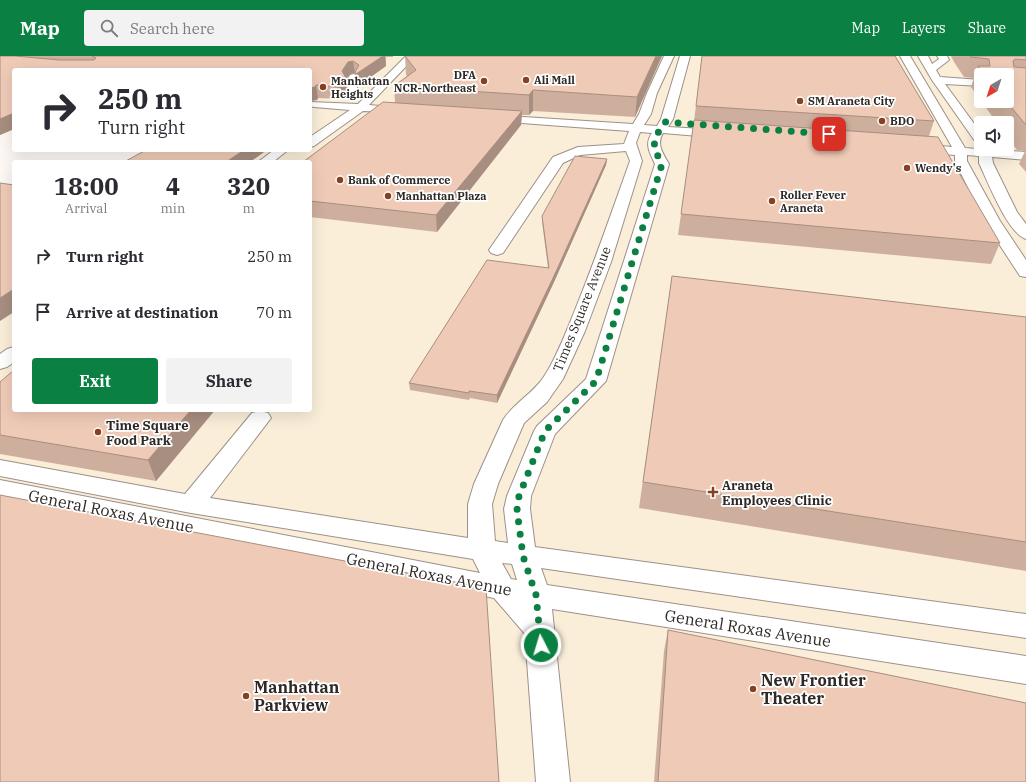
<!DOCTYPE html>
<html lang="en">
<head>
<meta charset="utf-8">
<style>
  :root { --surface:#fff; --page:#f2f2f3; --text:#2b2b33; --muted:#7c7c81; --accent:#0b8043 }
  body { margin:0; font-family:"IBM Plex Serif",serif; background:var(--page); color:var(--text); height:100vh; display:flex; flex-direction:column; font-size:15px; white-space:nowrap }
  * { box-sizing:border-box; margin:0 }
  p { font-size:13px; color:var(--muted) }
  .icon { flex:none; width:22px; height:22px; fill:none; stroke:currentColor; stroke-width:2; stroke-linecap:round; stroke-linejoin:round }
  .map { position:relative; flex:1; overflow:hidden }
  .panel { position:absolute; left:12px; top:104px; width:300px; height:252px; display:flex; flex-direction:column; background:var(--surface); border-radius:4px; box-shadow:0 4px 16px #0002 }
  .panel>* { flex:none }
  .guide { position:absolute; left:12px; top:12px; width:300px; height:84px; border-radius:4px; box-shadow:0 4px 16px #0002; background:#fff; color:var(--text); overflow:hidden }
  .needle { width:26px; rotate:219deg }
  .buttons { position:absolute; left:974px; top:12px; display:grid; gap:8px }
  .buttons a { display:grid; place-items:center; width:40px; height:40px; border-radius:4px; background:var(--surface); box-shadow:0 4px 16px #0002; font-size:20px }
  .pin { position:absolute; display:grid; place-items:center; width:34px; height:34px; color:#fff; margin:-17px; border-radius:8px; box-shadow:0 2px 6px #0006 }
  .me { position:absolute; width:44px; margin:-22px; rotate:355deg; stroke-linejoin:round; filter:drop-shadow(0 0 3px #0008) }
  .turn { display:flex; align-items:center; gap:14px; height:84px; padding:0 20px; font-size:18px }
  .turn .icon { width:52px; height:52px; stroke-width:2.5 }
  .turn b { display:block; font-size:28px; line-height:34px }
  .eta { display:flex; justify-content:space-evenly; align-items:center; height:68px; text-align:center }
  .eta b { font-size:24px; font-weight:700; line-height:28px }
  .primary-button { display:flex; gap:8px; margin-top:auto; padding:8px 20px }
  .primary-button a { flex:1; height:46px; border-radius:4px; background:var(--accent); color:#fff; font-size:16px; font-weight:700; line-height:46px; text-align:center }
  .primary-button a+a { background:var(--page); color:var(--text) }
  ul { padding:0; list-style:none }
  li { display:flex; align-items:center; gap:12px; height:56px; padding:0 20px }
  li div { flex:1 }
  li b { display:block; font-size:15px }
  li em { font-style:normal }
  header { display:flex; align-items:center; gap:24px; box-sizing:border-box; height:56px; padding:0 20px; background:var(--accent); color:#fff }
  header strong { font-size:19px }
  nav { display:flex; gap:22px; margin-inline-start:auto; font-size:14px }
  .search { width:280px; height:36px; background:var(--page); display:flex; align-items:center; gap:10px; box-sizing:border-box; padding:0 14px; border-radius:4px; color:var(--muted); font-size:15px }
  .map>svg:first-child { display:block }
</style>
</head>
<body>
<header>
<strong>Map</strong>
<div class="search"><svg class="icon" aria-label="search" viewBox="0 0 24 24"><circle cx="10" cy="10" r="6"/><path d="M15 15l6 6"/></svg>Search here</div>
<nav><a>Map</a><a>Layers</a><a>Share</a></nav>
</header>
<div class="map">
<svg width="1026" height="726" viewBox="0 0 1026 726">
  <rect width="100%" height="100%" fill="#fef8f5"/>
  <!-- commercial -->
  <path fill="#faeed9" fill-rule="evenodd" d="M273,0h753v726h-1026v-584l14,1v211h296v-248h-156l21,-12h135v-80zM981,19h26v26h-26zM981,67h26v26h-26z"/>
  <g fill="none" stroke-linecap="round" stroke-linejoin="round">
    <!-- minor casing -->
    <g stroke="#9d9089" stroke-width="2">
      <g id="minor">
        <path d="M406,0h10l-47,49 33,3 4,1 2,2 -2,2 -43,-2 -49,35 -4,1v-10l40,-27 -36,-3 -4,-1v-4l48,2z"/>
        <path d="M664,0h10l-17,37 -6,21 -7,11 13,1 4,-7 19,-63h10l-17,63 -5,8 54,3 4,1 2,3 -2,3 -4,1 -59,-5c-7,11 0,21 6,31l-63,217 -51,53 -24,62 -1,13 5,38 491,67v24l-485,-70 6,17 479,71v28l-474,-75 18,173h-34l-11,-148 -31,-36 -494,-100v-18l480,93 -7,-14 -282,-46 -191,-37v-16l185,34 67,-81 8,-2 8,2 3,5 -61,80 258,40v-34l6,-20 29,-64c10,-16 29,-26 40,-42 12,-17 24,-48 32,-68 20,-49 37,-99 55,-149l-4,-10 -46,4 -17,8 -60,90 -6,2 -6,-2 -2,-3 64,-93 25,-10 46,-3 5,-13 -136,-10 -4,-1 -2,-2 2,-2 4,-1 140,9 6,-10 8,-21zM640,76l12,1c-8,11 -2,20 3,31l-69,215 -49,47 -3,5 -27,65 -3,13 4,34 -13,-2 -3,-37 6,-20 26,-61 23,-21 16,-23 22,-48 26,-69 31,-101 -6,-18zM502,507l10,1 5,16 -6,-1z"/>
        <path d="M900,0h10l55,92 13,1 3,-3v3l45,3v8l-34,-3 1,6 24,49 9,12v15c-18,-5 -39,-59 -47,-76v-7l-12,-1v6l33,60 26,39v17l-6,-1 -36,-55 -29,-60v-6l-38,-3 -4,-1 -2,-3 2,-3 4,-1 35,3z"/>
        <path d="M918,0h10l4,8 7,-5 -2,-3h10l2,4 -13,10 4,7 41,3v6l-36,-2 36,49v12l-4,-1 -45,-64z"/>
        <path d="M354,18l5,3 -4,7 6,10 -5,3 -4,-1 -7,-12 5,-9z"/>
        <path d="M274,94h14l-15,12h-15z"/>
        <path d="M14,291v15l-7,5 -7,2v-15l7,-5z"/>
      </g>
    </g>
    <!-- minor -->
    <use href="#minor" fill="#fff" fill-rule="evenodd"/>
  </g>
  <!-- wall -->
  <g fill="#ceaf9d" fill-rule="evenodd">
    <path d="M0,0h393v1h-7v9l-28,20 -1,-2 -2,-11 -5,1 -4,5 2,13 -9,7 -21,-1 -1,2 -7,1v-31h-296v59l-14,6z"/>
    <path d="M405,0h257l-27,61 -102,-6 -4,4h-7l-1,10 -84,107 -127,-15v-55l85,-59 -1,-17 13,-10 -1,-1z"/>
    <path d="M702,0h193l39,65 -5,15 71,107 -9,21 -313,-29 14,-97z"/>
    <path d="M951,0h75v116l-7,-8 6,-13 -8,-1 -10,-13v-14h-10l-26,-36 3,-9 -10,-1 -10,-15zM981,19h26v26h-26z"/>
    <path d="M607,103l-1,6 -52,117 -57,121 -27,-5 -1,2 -59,-10 -1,-7 139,-115 -6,-46v-6z"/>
    <path d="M672,220l354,41v254l-387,-63z"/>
    <path d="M0,326l14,28h201l-59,71 -156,-27z"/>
    <path d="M668,574l358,152h-372l10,-131z"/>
  </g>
  <!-- shaded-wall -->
  <g fill="#a78e80">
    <path d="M383,0h2l1,10 -28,20 -2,-12z"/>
    <path d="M656,0h6l-27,61 2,-20z"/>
    <path d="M353,5l2,12 -5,1 -5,8 2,-2 1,12 -9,7 -2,-12 5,-16 6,-9z"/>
    <path d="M316,29l2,13 -1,2 -7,1v-13z"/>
    <path d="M533,34v21l-4,4v-20z"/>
    <path d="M522,55l-1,14 -84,107 -1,-17z"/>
    <path d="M14,57v16l-14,6v-16z"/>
    <path d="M244,94h23l-17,12h-24z"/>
    <path d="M607,103l-1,6 -52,117 -57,121v-8z"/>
    <path d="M14,233v23l-14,9v-23z"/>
    <path d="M191,354h24l-59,71 -8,-21z"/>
  </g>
  <!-- building -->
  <g fill="#efcbb7" stroke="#a78e80">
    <path d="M0,0h15l44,4h35l2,-2 -4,-2h291l-27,18 -1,-2 4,-7 -6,-4 -5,1 -6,9 5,9 -10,7 -21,-2 -1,2 -5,1v-18h-296v43l-14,6z"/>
    <path d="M405,0h251l-19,41 -104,-7 -4,5 -135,-9 22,-16z"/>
    <path d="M702,0h193l39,65 -238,-15z"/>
    <path d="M970,0h56v4l-11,-1 -2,2 1,6 12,1v57l-20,-24h1v-26h-22l-7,-9h12l-1,-7 -18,-2z"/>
    <path d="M383,46l139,9 -86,104 -126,-14v-39h-7z"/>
    <path d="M694,64l244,17 62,106 -319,-29z"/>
    <path d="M146,94h98l-18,12h-102z"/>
    <path d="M575,100l32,3 -53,117 -57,119 -28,-4v2l-60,-10 78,-123 62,8 -7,-52z"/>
    <path d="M0,127l14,2v104l-14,9z"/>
    <path d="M672,220l354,41v225l-383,-60z"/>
    <path d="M14,314v40h177l-43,50 -148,-25v-53z"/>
    <path d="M0,439l486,93 13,194h-499z"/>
    <path d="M668,574l358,73v79h-368z"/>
  </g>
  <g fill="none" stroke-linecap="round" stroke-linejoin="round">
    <!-- route -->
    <path stroke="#0b8043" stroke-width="7" stroke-dasharray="0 12.6" d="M541,589l-5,-50 -13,-39 -6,-46 2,-14 26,-65 51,-50 66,-217c-11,-20 -10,-23 3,-42l164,12"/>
  </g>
  <!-- markers -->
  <g fill="#88401e" stroke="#fff" stroke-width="1.5">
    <circle cx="526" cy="24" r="4"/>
    <circle cx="484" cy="25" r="4"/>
    <circle cx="323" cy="31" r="4"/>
    <circle cx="800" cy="45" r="4"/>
    <circle cx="882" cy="65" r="4"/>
    <circle cx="907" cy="112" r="4"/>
    <circle cx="340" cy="124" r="4"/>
    <circle cx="388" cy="140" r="4"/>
    <circle cx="772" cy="145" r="4"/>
    <circle cx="98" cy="376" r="4"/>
    <path d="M711 430h4v4h4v4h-4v4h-4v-4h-4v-4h4z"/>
    <circle cx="753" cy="633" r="4"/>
    <circle cx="246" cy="640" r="4"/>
  </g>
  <g text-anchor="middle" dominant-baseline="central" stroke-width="3.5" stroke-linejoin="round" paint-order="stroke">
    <!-- far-poi labels -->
    <g font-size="11" font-weight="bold" fill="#2e2926" stroke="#fff" text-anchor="start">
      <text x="476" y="19" text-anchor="end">DFA<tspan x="476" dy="13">NCR-Northeast</tspan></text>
      <text x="534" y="24">Ali Mall</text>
      <text x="331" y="25">Manhattan<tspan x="331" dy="13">Heights</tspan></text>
      <text x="808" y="45">SM Araneta City</text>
      <text x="890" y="65">BDO</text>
      <text x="915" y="112">Wendy's</text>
      <text x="348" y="124">Bank of Commerce</text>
      <text x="780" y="139">Roller Fever<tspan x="780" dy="13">Araneta</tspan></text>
      <text x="396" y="140">Manhattan Plaza</text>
    </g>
    <!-- street labels -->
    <g font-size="13" fill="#2e2926" stroke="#fff">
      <text transform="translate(582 253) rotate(-68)">Times Square Avenue</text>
    </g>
    <!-- poi labels -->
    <g font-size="13" font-weight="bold" fill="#2e2926" stroke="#fff" text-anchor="start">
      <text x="106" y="369">Time Square<tspan x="106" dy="15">Food Park</tspan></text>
      <text x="722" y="429">Araneta<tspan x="722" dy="15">Employees Clinic</tspan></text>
    </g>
    <!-- near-street labels -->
    <g font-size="16" fill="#2e2926" stroke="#fff">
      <text transform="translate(111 455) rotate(11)">General Roxas Avenue</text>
      <text transform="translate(429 518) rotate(11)">General Roxas Avenue</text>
      <text transform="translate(748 572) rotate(9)">General Roxas Avenue</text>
    </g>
    <!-- near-poi labels -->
    <g font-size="16" font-weight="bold" fill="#2e2926" stroke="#fff" text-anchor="start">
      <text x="761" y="624">New Frontier<tspan x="761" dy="18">Theater</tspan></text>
      <text x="254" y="631">Manhattan<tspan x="254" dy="18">Parkview</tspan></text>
    </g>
  </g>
</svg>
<div class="buttons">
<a><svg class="needle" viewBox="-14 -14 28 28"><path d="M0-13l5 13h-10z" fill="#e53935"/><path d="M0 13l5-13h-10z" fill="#7c7c81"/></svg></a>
<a><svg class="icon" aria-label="sound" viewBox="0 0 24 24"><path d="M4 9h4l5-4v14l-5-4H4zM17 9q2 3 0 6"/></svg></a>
</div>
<div class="pin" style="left:829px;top:78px;background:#d93025"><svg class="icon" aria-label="arrive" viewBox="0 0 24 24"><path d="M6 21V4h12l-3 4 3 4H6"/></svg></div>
<svg class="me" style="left:541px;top:589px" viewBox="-20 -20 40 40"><circle r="17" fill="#0b8043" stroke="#fff" stroke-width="3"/><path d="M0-11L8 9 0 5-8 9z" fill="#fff"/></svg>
<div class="guide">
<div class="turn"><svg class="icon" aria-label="right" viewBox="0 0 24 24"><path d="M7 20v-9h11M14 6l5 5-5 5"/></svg><div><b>250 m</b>Turn right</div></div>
</div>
<section class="panel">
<div class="eta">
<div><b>18:00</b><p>Arrival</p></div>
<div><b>4</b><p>min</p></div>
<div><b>320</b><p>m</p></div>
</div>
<ul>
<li><svg class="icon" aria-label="right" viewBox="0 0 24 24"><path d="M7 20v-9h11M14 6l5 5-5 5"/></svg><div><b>Turn right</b></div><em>250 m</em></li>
<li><svg class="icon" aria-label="arrive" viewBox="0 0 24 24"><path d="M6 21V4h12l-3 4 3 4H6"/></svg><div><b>Arrive at destination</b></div><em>70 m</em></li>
</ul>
<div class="primary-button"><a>Exit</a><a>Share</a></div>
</section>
</div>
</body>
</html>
